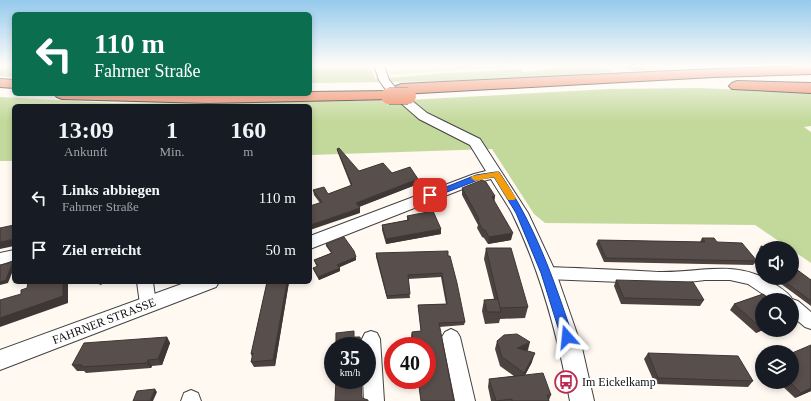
<!DOCTYPE html>
<html lang="de">
<head>
<meta charset="utf-8">
<style>
  :root { --surface:#171b24; --page:#242831; --text:#f1f3f6; --muted:#9ea1a6 }
  body { margin:0; font-family:"Times New Roman",serif; background:var(--page); color:var(--text); height:100vh; display:flex; flex-direction:column; font-size:15px; white-space:nowrap }
  * { box-sizing:border-box; margin:0 }
  p { font-size:13px; color:var(--muted) }
  .icon { flex:none; width:22px; height:22px; fill:none; stroke:currentColor; stroke-width:2; stroke-linecap:round; stroke-linejoin:round }
  .map { position:relative; flex:1; overflow:hidden }
  .details { position:absolute; left:12px; top:104px; width:300px; height:180px; display:flex; flex-direction:column; background:var(--surface); border-radius:6px; box-shadow:0 2px 6px #0003 }
  .details>* { flex:none }
  .top-card { position:absolute; left:12px; top:12px; width:300px; height:84px; border-radius:6px; box-shadow:0 2px 6px #0003; background:#0b6e4f; color:#fff; overflow:hidden }
  .fabs { position:absolute; left:755px; top:241px; display:grid; gap:8px }
  .fabs a { display:grid; place-items:center; width:44px; height:44px; border-radius:50%; background:var(--surface); box-shadow:0 2px 6px #0003; font-size:20px }
  .speed { position:absolute; left:324px; top:337px; display:flex; gap:8px; font-size:20px; font-weight:700; text-align:center }
  .speed>* { display:grid; place-content:center; width:52px; height:52px; border-radius:50%; background:var(--surface); box-shadow:0 2px 6px #0003; line-height:1 }
  .speed small { font-size:10px; font-weight:400 }
  .speed .limit { border:6px solid #d22; background:#fff; color:#111 }
  .pin { position:absolute; display:grid; place-items:center; width:34px; height:34px; color:#fff; margin:-17px; border-radius:8px; box-shadow:0 2px 6px #0006 }
  .me { position:absolute; width:44px; margin:-22px; rotate:342deg; stroke-linejoin:round; filter:drop-shadow(0 0 3px #0008) }
  .turn { display:flex; align-items:center; gap:14px; height:84px; padding:0 16px; font-size:18px }
  .turn .icon { width:52px; height:52px; stroke-width:2.5 }
  .turn b { display:block; font-size:28px; line-height:34px }
  .eta { display:flex; justify-content:space-evenly; align-items:center; height:68px; text-align:center }
  .eta b { font-size:24px; font-weight:700; line-height:28px }
  ul { padding:0; list-style:none }
  li { display:flex; align-items:center; gap:12px; height:52px; padding:0 16px }
  li div { flex:1 }
  li b { display:block; font-size:15px }
  li em { font-style:normal }
  .map>svg:first-child { display:block }
</style>
</head>
<body>
<div class="map">
<svg width="811" height="401" viewBox="0 0 811 401">
  <rect width="100%" height="100%" fill="#fff9f2"/>
  <!-- green -->
  <path fill="#dce8bc" d="M468,65h71l-149,10 -2,-4z"/>
  <!-- forest -->
  <g fill="#c3d99b">
    <path d="M0,65h14v12l-14,-1z"/>
    <path d="M310,65h60l5,14 70,-6 76,-4 3,3 29,-3 -4,-4h46l20,7 -149,9 -156,2z"/>
    <path d="M615,65h33l16,4 -31,2z"/>
    <path d="M699,88l112,5v33l-7,1 7,5v131l-19,-13v-2h-3l-34,-23 -210,-2 -11,-9 -42,-65 -182,6v-49h-296v55h-14v-64l114,6 172,-1 122,-2 201,-11z"/>
  </g>
  <g fill="none" stroke-linecap="round" stroke-linejoin="round">
    <!-- minor casing -->
    <g stroke="#424242" stroke-width="2">
      <g id="minor">
        <path d="M14,250v10l-14,5v-12z"/>
        <path d="M546,267c38,1 75,3 113,5 43,1 79,-14 117,13 6,4 13,8 16,14l6,2 13,11v17l-6,-2 -13,-11v-16h-20l-24,-16 -18,-4h-25l-33,4 -126,-5 -6,-2 -2,-4 2,-4z"/>
        <path d="M137,282h16l3,22 -2,5 -6,2 -6,-2 -2,-5z"/>
        <path d="M451,329l6,3 3,5 15,64h-20l-13,-64 3,-5z"/>
        <path d="M371,331l6,2 3,6 4,62h-20l-1,-21h4v-34h-5v-7l3,-6z"/>
        <path d="M191,390l7,3 3,8h-20l3,-8z"/>
      </g>
    </g>
    <!-- tertiary casing -->
    <g stroke="#424242" stroke-width="2">
      <g id="tertiary">
        <path d="M374,65h10l5,15 5,6 33,27 53,26 48,74 28,60 26,75 12,53h-24c-12,-64 -29,-129 -58,-188 -6,-11 -14,-22 -21,-34l-8,2 -173,68v-13l164,-62 12,-3 -16,-26 -51,-26 -33,-29 -7,-10z"/>
        <path d="M187,282h32l-3,5 -216,83v-20z"/>
      </g>
    </g>
    <!-- motorway casing -->
    <g stroke="#202020" stroke-width="2">
      <g id="motorway">
        <path d="M811,66v8l-97,3 -313,17 -5,-2 -3,-3 3,-3 5,-2 313,-15z"/>
        <path d="M0,79l14,1v8l-14,-1z"/>
        <path d="M737,81l74,2v10l-79,-4 -3,-3 3,-3z"/>
        <path d="M389,91l6,2 2,3 -2,3 -187,4 -146,-4 -5,-2 -3,-3h256v-2z"/>
      </g>
    </g>
    <!-- minor -->
    <use href="#minor" fill="#fff" fill-rule="evenodd"/>
    <!-- tertiary -->
    <use href="#tertiary" fill="#fff" fill-rule="evenodd"/>
    <!-- motorway -->
    <use href="#motorway" fill="#ef855f" fill-rule="evenodd"/>
    <!-- motorway-bridge casing -->
    <g stroke="#202020" stroke-width="17" stroke-linecap="butt">
      <path id="motorway-bridge" d="M389,96h19"/>
    </g>
    <!-- motorway-bridge -->
    <use href="#motorway-bridge" stroke="#ef855f" stroke-width="16"/>
  </g>
  <!-- wall -->
  <g fill="#4c4341">
    <path d="M337,149l22,22 59,13 -59,23 1,1v5l-40,-10 -6,-8 -1,-5 15,4 23,-8 -13,-33z"/>
    <path d="M462,188l33,8 -1,5 17,39 -23,4 -4,-6 -2,-1 -5,-9 1,-3 -16,-30z"/>
    <path d="M407,216l34,18 -55,10 -4,-14v-5l25,-5z"/>
    <path d="M702,238l15,4 40,19 -4,4 -149,-3 -8,-18 2,-4 102,2z"/>
    <path d="M326,244l30,16 -17,7 1,4 -21,9 -5,-9 -1,-3 4,-1 -2,-4 -1,-3 17,-7 -5,-7z"/>
    <path d="M761,246l1,2v13l-3,-12z"/>
    <path d="M486,248l42,59 -3,11 -25,1 -1,4 -14,1 -3,-13 2,-11 10,-1 -10,-40z"/>
    <path d="M376,253l72,3 17,66 -1,3 -25,2 15,74h-33l-3,-21h9v-34h-14l-2,-10 1,-4 9,-1 -3,-26 28,-1 -5,-27 -33,2 2,19 -23,1 -11,-42z"/>
    <path d="M773,278h19l19,2v26z"/>
    <path d="M616,280l88,20 -4,6 -79,-2 -7,-18z"/>
    <path d="M267,282h22l-14,84 -21,1 -3,-5 1,-5 -1,-3z"/>
    <path d="M763,294l-1,36 -6,3 -26,-23 4,-6z"/>
    <path d="M167,337l3,6 -8,22 -10,1 -1,2 -65,5 -2,-2h-7l-5,-6z"/>
    <path d="M497,341l31,9 -1,1 5,11 -7,13 26,20 -2,5v1h-58l-3,-14 1,-8 25,-3 -14,-10 -5,-17z"/>
    <path d="M811,345v46l-16,7 -17,-16h14z"/>
    <path d="M648,353l105,28 -5,6 -93,-3 -11,-25z"/>
  </g>
  <!-- shaded-wall -->
  <g fill="#3e3735">
    <path d="M418,179v5l-62,24v-5z"/>
    <path d="M495,196l-1,7 -2,-6z"/>
    <path d="M360,208v5l-50,17v-5z"/>
    <path d="M441,229v5l-55,10v-5z"/>
    <path d="M513,233l-2,7 -23,4 1,-7z"/>
    <path d="M14,239v7l-14,3v-7z"/>
    <path d="M356,257v3l-18,8 -1,-3z"/>
    <path d="M13,262l1,1v5l-6,15 -8,2v-3z"/>
    <path d="M340,268v3l-21,9 -1,-3z"/>
    <path d="M63,282h5v21l-68,24v-9z"/>
    <path d="M98,282h10l-8,3z"/>
    <path d="M287,282h2l-14,84 -2,-6z"/>
    <path d="M760,327h2v3h1l-7,3z"/>
    <path d="M167,337l3,6 -8,22 -4,-6z"/>
    <path d="M530,342l-2,8 -14,6 3,-8z"/>
    <path d="M535,353l-3,9 -10,19 2,-8z"/>
    <path d="M148,360l4,6 -1,2 -4,-5z"/>
    <path d="M811,388v3l-16,7 6,-5z"/>
    <path d="M155,389l2,3 -4,9h-3z"/>
  </g>
  <!-- building -->
  <g fill="#584e4c" stroke="#3e3735">
    <path d="M339,148l20,23 24,-8 9,10 18,-6 8,12 -62,24 4,5 -50,17v-19l12,-4 -9,-12 11,-3 4,7 24,-9 -15,-36z"/>
    <path d="M482,180l4,2 9,14 -3,1 21,36 -24,4 -4,-7h-2l-5,-9 1,-2 -17,-31z"/>
    <path d="M433,211l8,18 -55,10 -4,-14 27,-5 -2,-4z"/>
    <path d="M14,225v14l-14,3v-14z"/>
    <path d="M344,237l10,14 2,6 -19,8 3,3 -22,9 -5,-9 5,-2 -4,-6 18,-7 -6,-9z"/>
    <path d="M702,238h12l3,4 25,1 15,18 -151,-3 -8,-18 107,2z"/>
    <path d="M761,246l10,2h-9v1z"/>
    <path d="M486,248h25l17,59 -28,1z"/>
    <path d="M448,251v5h2l7,27 8,39 -26,1 15,78h-33l-3,-21h9v-34h-14l-1,-14 9,-1 -3,-26 29,-1 -5,-31 -34,2 2,19 -23,2 -11,-43z"/>
    <path d="M13,262l-7,18 -6,2v-17z"/>
    <path d="M792,266l19,14v21l-31,-23h12z"/>
    <path d="M616,280l77,2 11,18 -80,-2z"/>
    <path d="M28,282h35v14l-63,22v-18l21,-6v-4l6,-2z"/>
    <path d="M267,282h20l-14,78 -22,2 2,-9 -2,1z"/>
    <path d="M763,294l8,6h-9v27h-2l-26,-23z"/>
    <path d="M498,299l3,13h-14l-3,-12z"/>
    <path d="M354,331v6h6l1,7 4,1v1h-29v-13z"/>
    <path d="M517,334l13,8 -13,6 18,5 -11,20 -22,-16 -5,-16 7,-6z"/>
    <path d="M167,337l-9,22 -10,1 -1,3 -66,4 1,-2h-10l12,-22z"/>
    <path d="M811,345v43l-10,5 -11,-11h2v-29z"/>
    <path d="M648,353l90,3 15,25 -95,-3z"/>
    <path d="M543,373l8,22h-4l2,6h-37v-2l-16,2 -7,-22z"/>
    <path d="M336,380h25l1,18 6,2v1h-33z"/>
    <path d="M155,389l-5,12h-17l4,-10z"/>
  </g>
  <!-- sky -->
  <linearGradient id="sky" x2="0" y2="1"><stop stop-color="#95caed"/><stop offset="0.54" stop-color="#fffcf9"/><stop offset="1" stop-color="#fffcf9" stop-opacity="0"/></linearGradient>
  <rect width="811" height="121" fill="url(#sky)"/>
  <!-- route -->
  <path fill="#2563eb" stroke="#184099" d="M496,172h3c36,53 54,105 74,165l-2,4 -4,1 -5,-1 -1,-4 -20,-64 -25,-60 -22,-36 -13,2 -47,18 -4,1 -4,-3 50,-20z"/>
  <!-- slow -->
  <path fill="#f59e0b" d="M496,172h3l17,26 -2,2h-6l-14,-23 -19,4 -4,-3 1,-2z"/>
  <!-- icons -->
  <defs>
    <g id="bus-ring" transform="scale(1.15)"><circle r="9.5" fill="#fff" stroke="#bb2b4e" stroke-width="1.5"/><path d="M-5-6H5V4H4V6H2V4H-2V6H-4V4H-5ZM-3.5-4V0h7V-4ZM-3.5 1.2v1.5H-2V1.2ZM2 1.2v1.5H3.5V1.2Z" fill="#bb2b4e"/></g>
  </defs>
  <g fill-rule="evenodd">
    <use href="#bus-ring" x="566" y="382"/>
  </g>
  <g text-anchor="middle" dominant-baseline="central" stroke-width="4" stroke-linejoin="round" paint-order="stroke">
    <!-- near-street labels -->
    <g font-size="12" fill="#0f0f0f" stroke="#fff">
      <text transform="translate(104 321) rotate(-21)">FAHRNER STRASSE</text>
    </g>
    <!-- near-poi labels -->
    <g font-size="12" fill="#0f0f0f" stroke="#fff" text-anchor="start">
      <text x="582" y="382">Im Eickelkamp</text>
    </g>
  </g>
</svg>
<div class="fabs">
<a><svg class="icon" aria-label="sound" viewBox="0 0 24 24"><path d="M4 9h4l5-4v14l-5-4H4zM17 9q2 3 0 6"/></svg></a>
<a><svg class="icon" aria-label="search" viewBox="0 0 24 24"><circle cx="10" cy="10" r="6"/><path d="M15 15l6 6"/></svg></a>
<a><svg class="icon" aria-label="layers" viewBox="0 0 24 24"><path d="M12 4l9 5-9 5-9-5zM3 14l9 5 9-5"/></svg></a>
</div>
<div class="speed"><div>35<small>km/h</small></div><div class="limit">40</div></div>
<div class="pin" style="left:430px;top:195px;background:#d93025"><svg class="icon" aria-label="arrive" viewBox="0 0 24 24"><path d="M6 21V4h12l-3 4 3 4H6"/></svg></div>
<svg class="me" style="left:567px;top:337px" viewBox="-20 -20 40 40"><path d="M0-17L14 15 0 8-14 15z" fill="#2563eb" stroke="#fff" stroke-width="4"/></svg>
<div class="top-card">
<div class="turn"><svg class="icon" aria-label="left" viewBox="0 0 24 24"><path d="M17 20v-9H6M10 6l-5 5 5 5"/></svg><div><b>110 m</b>Fahrner Straße</div></div>
</div>
<section class="details">
<div class="eta">
<div><b>13:09</b><p>Ankunft</p></div>
<div><b>1</b><p>Min.</p></div>
<div><b>160</b><p>m</p></div>
</div>
<ul>
<li><svg class="icon" aria-label="left" viewBox="0 0 24 24"><path d="M17 20v-9H6M10 6l-5 5 5 5"/></svg><div><b>Links abbiegen</b><p>Fahrner Straße</p></div><em>110 m</em></li>
<li><svg class="icon" aria-label="arrive" viewBox="0 0 24 24"><path d="M6 21V4h12l-3 4 3 4H6"/></svg><div><b>Ziel erreicht</b></div><em>50 m</em></li>
</ul>
</section>
</div>
</body>
</html>
